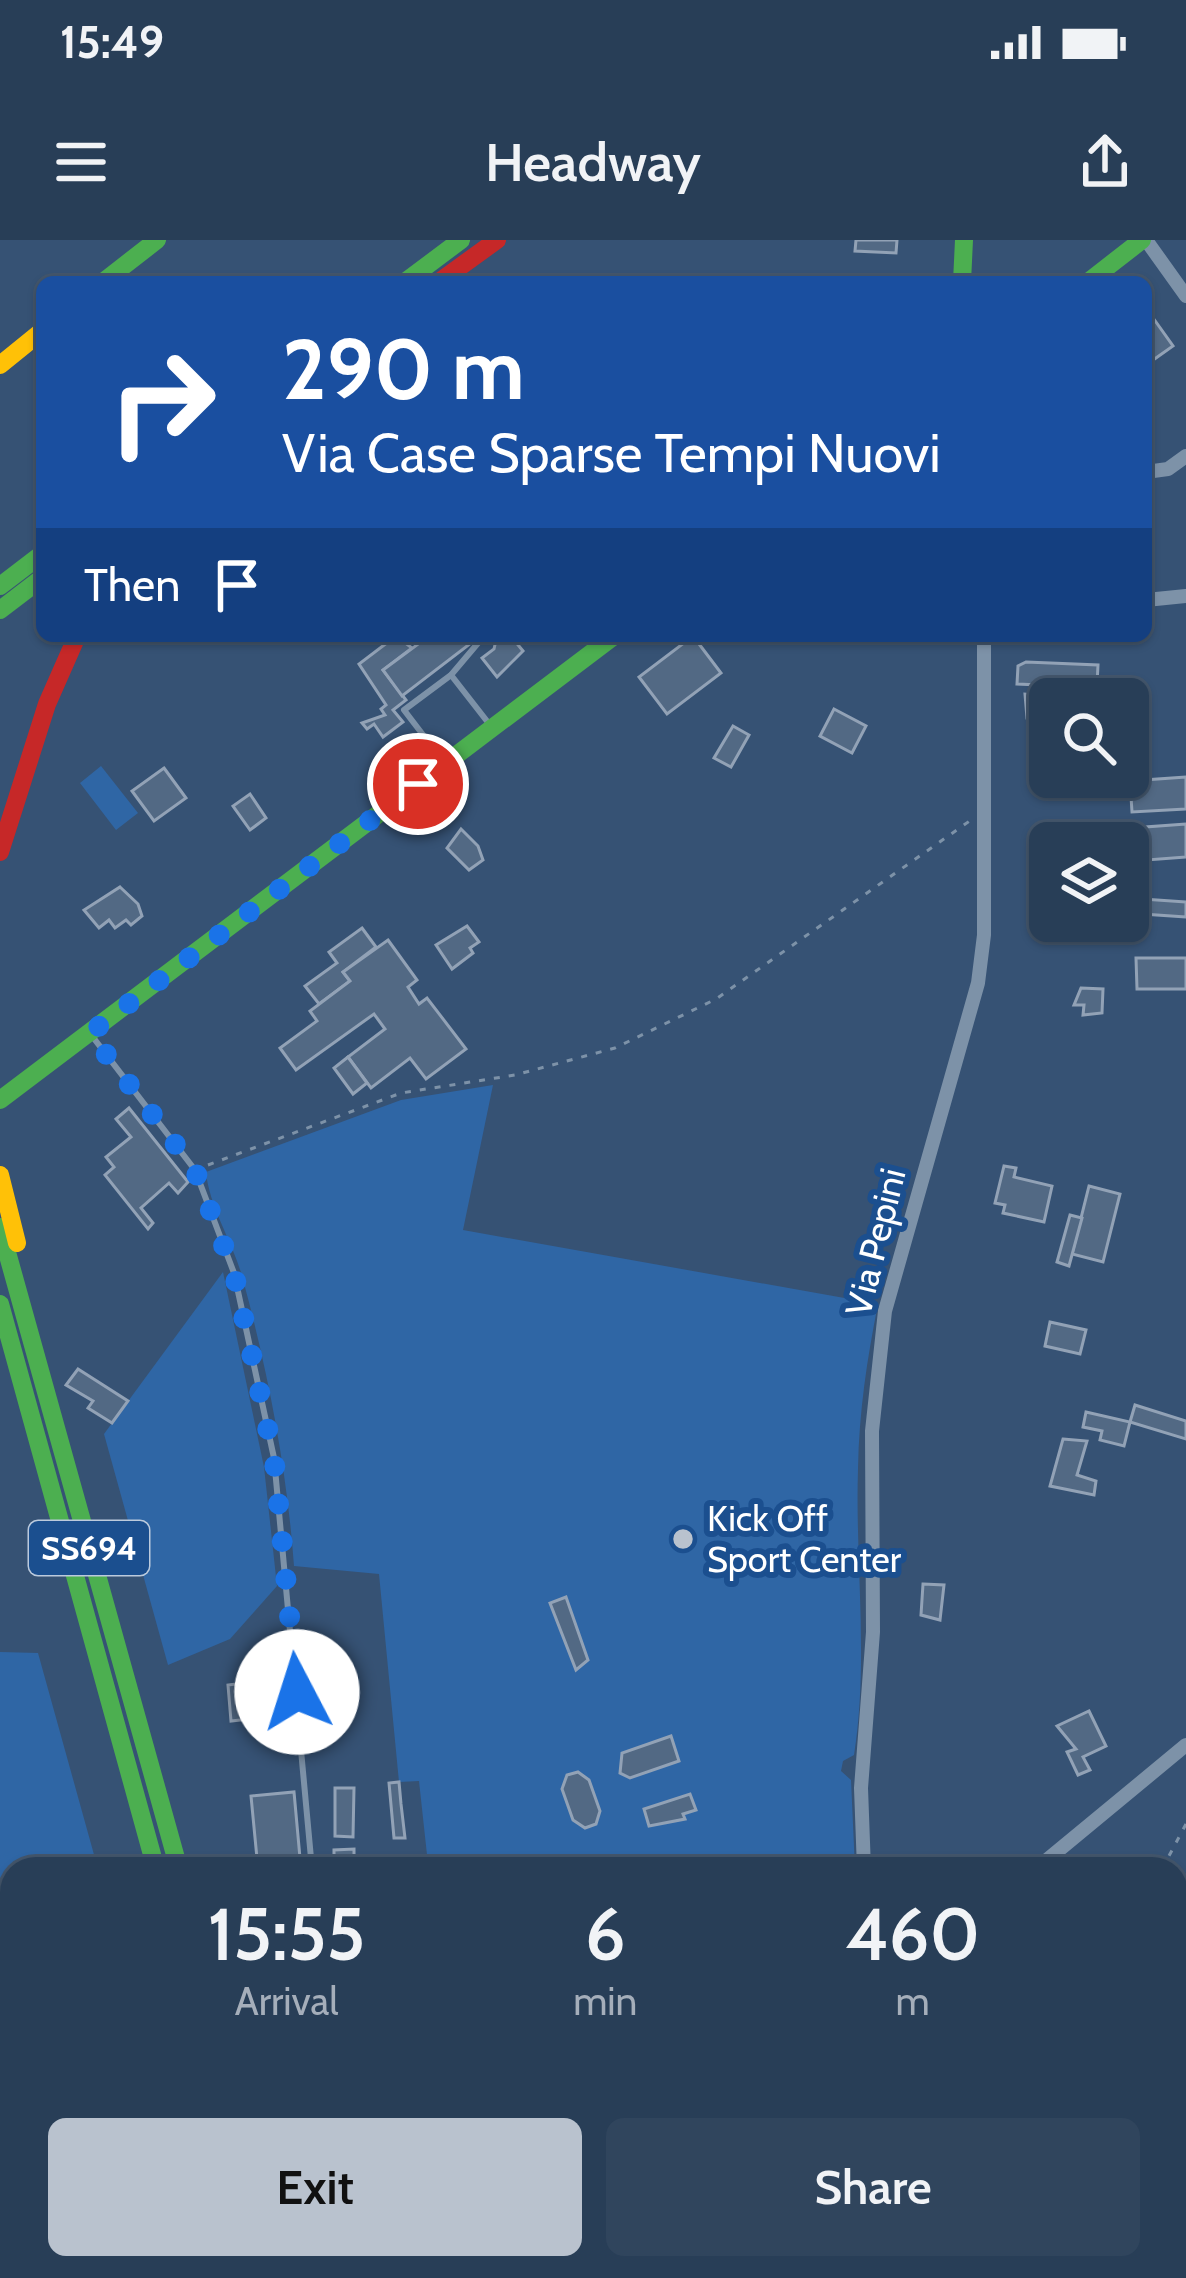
<!DOCTYPE html>
<html lang="en">
<head>
<meta charset="utf-8">
<style>
  :root { --surface:#283e57; --page:#30455d; --text:#f1f3f6; --muted:#a5aeba; --line:#44576d; --accent:#b9c2ce }
  body { margin:0; font-family:Cabin,sans-serif; background:var(--page); color:var(--text); height:100vh; display:flex; flex-direction:column; font-size:45px; white-space:nowrap }
  * { box-sizing:border-box; margin:0 }
  p { font-size:39px; color:var(--muted) }
  .icon { flex:none; width:66px; height:66px; fill:none; stroke:currentColor; stroke-width:2; stroke-linecap:round; stroke-linejoin:round }
  .map { position:relative; flex:1; overflow:hidden }
  .details { position:absolute; left:0px; top:1617px; width:1188px; height:423px; display:flex; flex-direction:column; background:var(--surface); border-radius:36px 36px 0 0; box-shadow:0 3px 9px #0004,0 0 0 3px var(--line) }
  .details>* { flex:none }
  .top-card { position:absolute; left:36px; top:36px; width:1116px; height:366px; border-radius:18px; box-shadow:0 3px 9px #0004,0 0 0 3px var(--line); background:#1a4fa0; color:#fff; overflow:hidden }
  .controls { position:absolute; left:1029px; top:438px; display:grid; gap:24px }
  .controls a { display:grid; place-items:center; width:120px; height:120px; border-radius:18px; background:var(--surface); box-shadow:0 3px 9px #0004,0 0 0 3px var(--line); font-size:60px }
  .pin { position:absolute; display:grid; place-items:center; width:102px; height:102px; color:#fff; margin:-51px; border:6px solid #fff; border-radius:50%; box-shadow:0 3px 12px #0007 }
  .me { position:absolute; width:132px; margin:-66px; rotate:355deg; stroke-linejoin:round; filter:drop-shadow(0 0 9px #0008) }
  .turn { display:flex; align-items:center; gap:42px; height:252px; padding:0 48px; font-size:54px }
  .turn .icon { width:156px; height:156px; stroke-width:2.5 }
  .turn b { display:block; font-size:84px; line-height:102px }
  .then { display:flex; align-items:center; height:114px; padding:0 48px; background:#0003; gap:24px; font-size:45px }
  .eta { display:flex; justify-content:space-evenly; align-items:center; height:204px; text-align:center }
  .eta b { font-size:72px; font-weight:600; line-height:84px }
  .button { display:flex; gap:24px; margin-top:auto; padding:24px 48px }
  .button a { flex:1; height:138px; border-radius:18px; background:var(--accent); color:#111; font-size:48px; font-weight:600; line-height:138px; text-align:center }
  .button a+a { background:var(--page); color:var(--text) }
  .status { display:flex; justify-content:space-between; align-items:center; height:84px; padding:0 60px; background:var(--surface); direction:ltr }
  .status svg { height:33px; fill:currentColor }
  header { display:flex; justify-content:space-between; align-items:center; height:156px; padding:0 48px; background:var(--surface); font-size:54px; font-weight:600 }
  .map>svg:first-child { display:block }
</style>
</head>
<body>
<div class="status"><b>15:49</b><svg viewBox="0 0 49 12"><path d="M0 12V9h3v3zM5 12V6h3v6zM10 12V3h3v9zM15 12V0h3v12zM26 1h20v11H26zM47 4h2v5h-2z"/></svg></div>
<header><svg class="icon" aria-label="menu" viewBox="0 0 24 24"><path d="M4 6h16M4 12h16M4 18h16"/></svg>Headway<svg class="icon" aria-label="share" viewBox="0 0 24 24"><path d="M12 15V3M7 8l5-5 5 5M5 13v7h14v-7"/></svg></header>
<div class="map">
<svg width="1186" height="2038" viewBox="0 0 1186 2038">
  <rect width="100%" height="100%" fill="#365274"/>
  <!-- green -->
  <g fill="#2f66a5">
    <path d="M101,526l37,47 -22,17 -36,-47z"/>
    <path d="M493,845l-30,145 415,74c-11,55 -19,108 -20,165 -3,96 11,191 -4,286l-11,6 -2,10 10,9 4,89h-447l20,-5 -9,-83 -20,1 -20,-208 -85,-8c-7,-97 -26,-195 -52,-290 -9,-33 -33,-70 -36,-104l195,-72z"/>
    <path d="M223,1032l41,195 13,119 -47,53 -62,26 -64,-231z"/>
    <path d="M0,1412l38,1 60,216h-86v399h184l3,10h-199z"/>
    <path d="M1176,1649l10,3v270h-10z"/>
    <path d="M485,2028h423v10h-416z"/>
  </g>
  <!-- building -->
  <g fill="#526984" stroke="#92a2b6" stroke-width="3">
    <path d="M856,0h41l-1,13 -41,-2z"/>
    <path d="M1146,68l27,38 -27,19z"/>
    <path d="M396,396l16,12 -29,22 23,30 -13,10 10,12 -20,15 -9,-13 -7,5 -5,-6 23,-8 -4,-6 5,-4 -27,-41z"/>
    <path d="M417,396l58,4 -73,56 -19,-26 38,-28z"/>
    <path d="M497,396h22l-5,4 9,11 -26,26 -15,-19 12,-9z"/>
    <path d="M693,396l28,37 -54,41 -28,-37z"/>
    <path d="M1026,422l72,3 -1,20 7,1 -1,13h-25l1,-12 -28,-2v13h4l-5,1v21l-23,-2 -2,-24 14,1v-10l-22,-1 1,-18z"/>
    <path d="M834,469l32,17 -14,27 -32,-17z"/>
    <path d="M733,486l16,9 -18,32 -17,-9z"/>
    <path d="M164,528l22,30 -32,23 -22,-30z"/>
    <path d="M1186,537v32l-54,3 -2,-31z"/>
    <path d="M250,554l16,24 -16,12 -17,-24z"/>
    <path d="M1186,584v33l-52,4 -2,-33z"/>
    <path d="M461,589l17,17 5,14 -14,10 -22,-22z"/>
    <path d="M120,647l18,17 4,12 -11,9 -5,-5 -11,8 -6,-8 -10,8 -15,-18z"/>
    <path d="M1128,658l58,4v15l-58,-4z"/>
    <path d="M467,686l12,16 -9,6 3,5 -21,16 -16,-24z"/>
    <path d="M362,688l14,19 -33,25 7,9 -31,23 -14,-18 32,-23 -8,-11z"/>
    <path d="M388,700l29,40 -9,7 11,17 8,-6 39,51 -40,30 -16,-21 -39,30 -23,-31 37,-28 -11,-15 -78,56 -16,-22 37,-27 -7,-10 40,-30 -7,-9z"/>
    <path d="M1136,718h50v31h-49z"/>
    <path d="M1081,748l22,1 -1,24 -19,2 1,-10h-10z"/>
    <path d="M348,817l19,26 -14,11 -19,-26z"/>
    <path d="M129,868l59,74 -10,11 -9,-10 -28,25 12,15 -5,6 -43,-54 9,-8 -8,-10 25,-20 -15,-18z"/>
    <path d="M1004,926l12,2 -2,9 38,9 -8,36 -41,-9 2,-8 -10,-2z"/>
    <path d="M1089,946l31,8 -17,68 -31,-8z"/>
    <path d="M1070,975l12,3 -13,48 -12,-4z"/>
    <path d="M1050,1082l36,8 -6,24 -35,-8z"/>
    <path d="M78,1129l50,32 -16,22 -24,-15 5,-7 -27,-16z"/>
    <path d="M1135,1165l51,16v18l-56,-17z"/>
    <path d="M1086,1172l44,10 -6,24 -24,-6 2,-9 -19,-4z"/>
    <path d="M1063,1199l24,2 -10,34 19,6 -2,14 -44,-9z"/>
    <path d="M923,1344l21,1 -4,35 -19,-5z"/>
    <path d="M566,1357l22,63 -12,10 -26,-67z"/>
    <path d="M281,1426l5,49 -55,6 -3,-36 16,-2 -1,-13z"/>
    <path d="M1089,1471l17,35 -23,11 7,13 -12,5 -11,-23 9,-3 -19,-23z"/>
    <path d="M671,1496l8,25 -49,17 -10,-5 2,-20z"/>
    <path d="M578,1532l11,8 11,31 -4,13 -11,4 -12,-8 -11,-31 5,-14z"/>
    <path d="M399,1542l2,22 4,34h-11l-5,-55z"/>
    <path d="M335,1548h19l-1,49 -18,-1z"/>
    <path d="M294,1552l7,77h-43l-7,-73z"/>
    <path d="M690,1554l6,16 -13,4 2,5 -36,7 -5,-17z"/>
    <path d="M354,1609v20h-20v-19z"/>
    <path d="M987,2028v10h-41l-1,-9z"/>
  </g>
  <g fill="none" stroke-linecap="round" stroke-linejoin="round">
    <!-- path -->
    <g stroke="#7d92a8" stroke-width="3" stroke-dasharray="6 9" stroke-linecap="butt">
      <path d="M208,925l193,-72 114,-18 100,-27 101,-49 255,-179"/>
      <path d="M1162,1629l24,-45"/>
    </g>
    <!-- lane -->
    <g stroke="#7d92a8" stroke-width="6">
      <path d="M451,435l39,50"/>
      <path d="M443,521l-39,-51 47,-35 33,-39"/>
      <path d="M92,796l103,134 39,103 40,185 38,411"/>
    </g>
    <!-- street -->
    <g stroke="#7d92a8" stroke-width="14">
      <path d="M1146,0l40,56"/>
      <path d="M1146,232l22,-3 18,-13"/>
      <path d="M1146,360l40,-4"/>
      <path d="M864,1629l-3,-81 12,-156 -1,-201 13,-120 93,-328 6,-48v-299"/>
      <path d="M1036,1629l150,-124"/>
      <path d="M1176,1931l10,1"/>
      <path d="M225,2028l4,10"/>
      <path d="M915,2028v10"/>
      <path d="M445,2038l1,-10"/>
    </g>
    <!-- fast -->
    <g stroke="#4caf50" stroke-width="18">
      <path d="M103,42l54,-42"/>
      <path d="M405,42l56,-42"/>
      <path d="M962,42l2,-42"/>
      <path d="M1088,42l54,-42"/>
      <path d="M0,346l42,-32"/>
      <path d="M0,370l42,-32"/>
      <path d="M0,860l614,-464"/>
      <path d="M0,987l179,642"/>
      <path d="M0,1064l156,565"/>
      <path d="M209,2028l3,10"/>
      <path d="M270,2028l3,10"/>
      <path d="M293,2028l2,10"/>
      <path d="M357,2028v10"/>
    </g>
    <!-- slow -->
    <g stroke="#ffc107" stroke-width="18">
      <path d="M0,125l42,-34"/>
      <path d="M0,935l17,68"/>
    </g>
    <!-- jam -->
    <g stroke="#c62828" stroke-width="18">
      <path d="M439,42l58,-42"/>
      <path d="M0,612l47,-148 30,-68"/>
    </g>
  </g>
  <g fill="none" stroke-linecap="round" stroke-linejoin="round">
    <!-- route -->
    <path stroke="#1a73e8" stroke-width="21" stroke-dasharray="0 37.8" d="M297,1452l-23,-234 -40,-185 -39,-103 -105,-137 328,-249"/>
  </g>
  <!-- markers -->
  <circle fill="#b9c2ce" stroke="#1b4f8f" stroke-width="4.5" cx="683" cy="1299" r="12"/>
  <g text-anchor="middle" dominant-baseline="central" stroke-width="12" stroke-linejoin="round" paint-order="stroke">
    <!-- shield labels -->
    <rect fill="#1b4f8f" stroke="#bbcadd" stroke-width="3" x="29" y="1281" width="120" height="54" rx="9"/>
    <g font-size="33" font-weight="bold" fill="#fff">
      <text x="89" y="1308">SS694</text>
    </g>
    <!-- street labels -->
    <g font-size="36" fill="#fff" stroke="#1b4f8f">
      <text transform="translate(875 1002) rotate(-76)">Via Pepini</text>
    </g>
    <!-- poi labels -->
    <g font-size="36" fill="#fff" stroke="#1b4f8f" text-anchor="start">
      <text x="707" y="1278">Kick Off<tspan x="707" dy="41">Sport Center</tspan></text>
    </g>
  </g>
</svg>
<div class="controls">
<a><svg class="icon" aria-label="search" viewBox="0 0 24 24"><circle cx="10" cy="10" r="6"/><path d="M15 15l6 6"/></svg></a>
<a><svg class="icon" aria-label="layers" viewBox="0 0 24 24"><path d="M12 4l9 5-9 5-9-5zM3 14l9 5 9-5"/></svg></a>
</div>
<div class="pin" style="left:418px;top:544px;background:#d93025"><svg class="icon" aria-label="arrive" viewBox="0 0 24 24"><path d="M6 21V4h12l-3 4 3 4H6"/></svg></div>
<svg class="me" style="left:297px;top:1452px" viewBox="-20 -20 40 40"><circle r="19" fill="#fff"/><path d="M0-13L10 11 0 6-10 11z" fill="#1a73e8"/></svg>
<div class="top-card">
<div class="turn"><svg class="icon" aria-label="right" viewBox="0 0 24 24"><path d="M7 20v-9h11M14 6l5 5-5 5"/></svg><div><b>290 m</b>Via Case Sparse Tempi Nuovi</div></div>
<div class="then">Then<svg class="icon" aria-label="arrive" viewBox="0 0 24 24"><path d="M6 21V4h12l-3 4 3 4H6"/></svg></div>
</div>
<section class="details">
<div class="eta">
<div><b>15:55</b><p>Arrival</p></div>
<div><b>6</b><p>min</p></div>
<div><b>460</b><p>m</p></div>
</div>
<div class="button"><a>Exit</a><a>Share</a></div>
</section>
</div>
</body>
</html>
